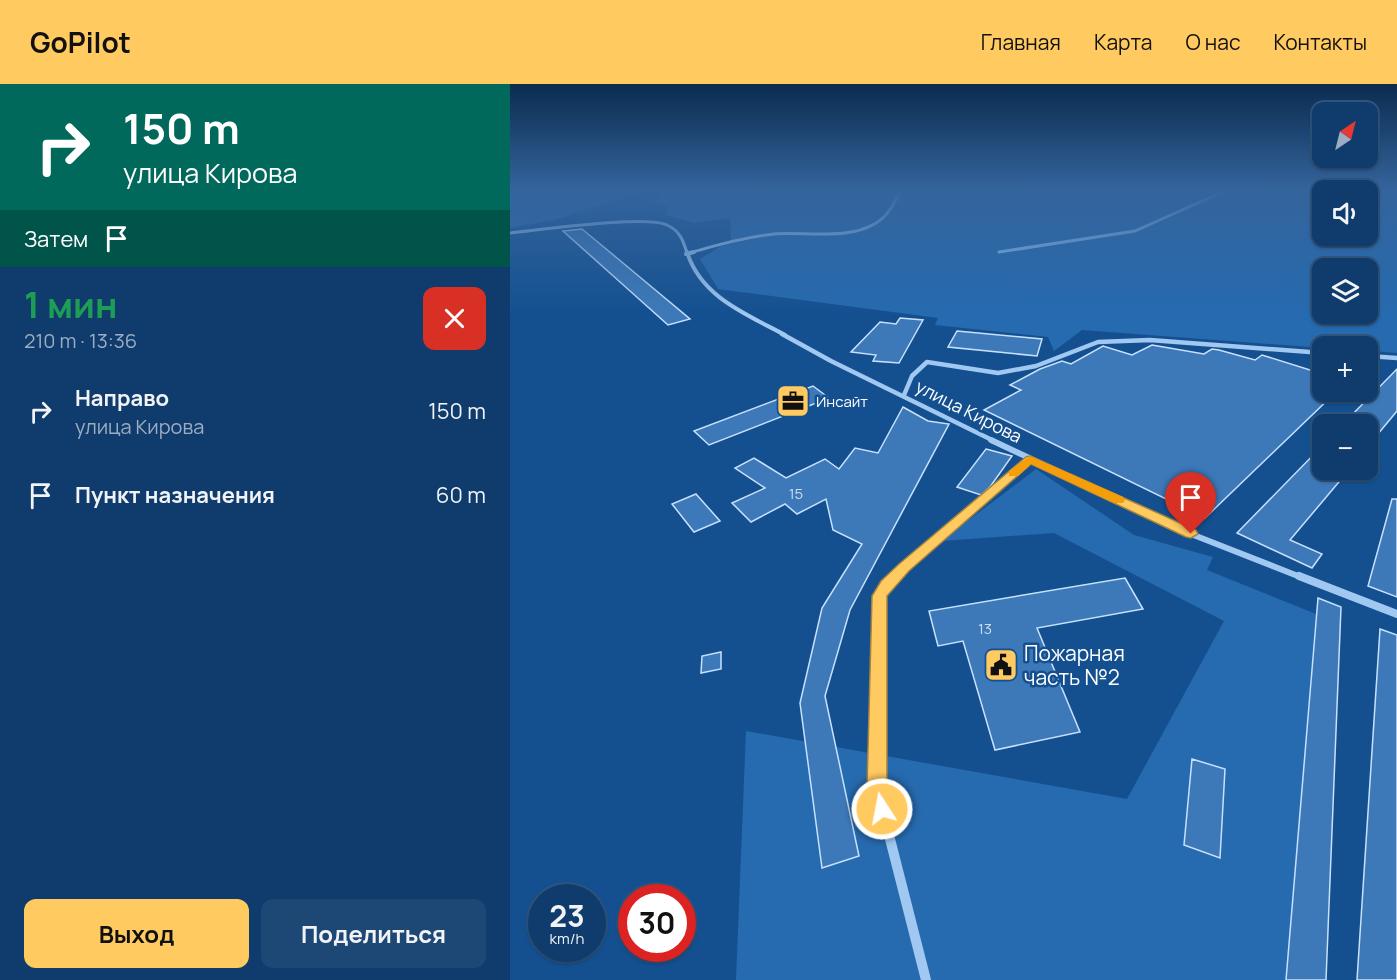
<!DOCTYPE html>
<html lang="ru">
<head>
<meta charset="utf-8">
<style>
  :root { --surface:#0f3c6c; --page:#1d4774; --text:#f1f3f6; --muted:#9badc2; --line:#2f567f; --accent:#ffca60 }
  body { margin:0; font-family:Manrope,sans-serif; background:var(--page); color:var(--text); height:100vh; display:flex; flex-direction:column; font-size:22px; white-space:nowrap }
  * { box-sizing:border-box; margin:0 }
  p { font-size:20px; color:var(--muted) }
  .icon { flex:none; width:33px; height:33px; fill:none; stroke:currentColor; stroke-width:2; stroke-linecap:round; stroke-linejoin:round }
  .map { position:relative; flex:1; overflow:hidden }
  .sheet { display:flex; flex-direction:column; background:var(--surface); width:510px }
  .sheet>* { flex:none }
  .banner { background:#00695c; color:#fff; overflow:hidden }
  .needle { width:39px; rotate:35deg }
  .buttons { position:absolute; left:802px; top:18px; display:grid; gap:12px }
  .buttons a { display:grid; place-items:center; width:66px; height:66px; border-radius:12px; background:var(--surface); box-shadow:0 2px 4px #0004,0 0 0 2px var(--line); font-size:30px }
  .speed { position:absolute; left:18px; top:800px; display:flex; gap:12px; font-size:30px; font-weight:700; text-align:center }
  .speed>* { display:grid; place-content:center; width:78px; height:78px; border-radius:50%; background:var(--surface); box-shadow:0 2px 4px #0004,0 0 0 2px var(--line); line-height:1 }
  .speed small { font-size:15px; font-weight:400 }
  .speed .limit { border:9px solid #d22; background:#fff; color:#111 }
  .pin { position:absolute; display:grid; place-items:center; width:51px; height:51px; color:#fff; margin:-62px -26px; border-radius:50% 50% 50% 0; rotate:-45deg; box-shadow:0 0 6px #0007 }
  .pin .icon { rotate:45deg }
  .me { position:absolute; width:66px; margin:-33px; rotate:349deg; stroke-linejoin:round; filter:drop-shadow(0 0 4px #0008) }
  .turn { display:flex; align-items:center; gap:21px; height:126px; padding:0 24px; font-size:27px }
  .turn .icon { width:78px; height:78px; stroke-width:2.5 }
  .turn b { display:block; font-size:42px; line-height:51px }
  .then { display:flex; align-items:center; height:57px; padding:0 24px; background:#0003; gap:12px; font-size:22px }
  .round { display:grid; place-items:center; flex:none; width:63px; height:63px; border-radius:12px; background:var(--page) }
  .overview { display:flex; align-items:center; justify-content:space-between; height:102px; padding:0 24px }
  h1 { font-size:36px; font-weight:700; line-height:45px; color:#1e9e55 }
  .button { display:flex; gap:12px; margin-top:auto; padding:12px 24px }
  .button a { flex:1; height:69px; border-radius:12px; background:var(--accent); color:#111; font-size:24px; font-weight:700; line-height:69px; text-align:center }
  .button a+a { background:var(--page); color:var(--text) }
  ul { padding:0; list-style:none }
  li { display:flex; align-items:center; gap:18px; height:84px; padding:0 24px }
  li div { flex:1 }
  li b { display:block; font-size:22px }
  li em { font-style:normal }
  header { display:flex; align-items:center; gap:36px; box-sizing:border-box; height:84px; padding:0 30px; background:var(--accent); color:#111 }
  header strong { font-size:28px }
  nav { display:flex; gap:33px; margin-inline-start:auto; font-size:21px }
  main { display:flex; flex:1; min-height:0 }
  .map>svg:first-child { display:block }
</style>
</head>
<body>
<header>
<strong>GoPilot</strong>
<nav><a>Главная</a><a>Карта</a><a>О нас</a><a>Контакты</a></nav>
</header>
<main>
<section class="sheet">
<div class="banner">
<div class="turn"><svg class="icon" aria-label="right" viewBox="0 0 24 24"><path d="M7 20v-9h11M14 6l5 5-5 5"/></svg><div><b>150 m</b>улица Кирова</div></div>
<div class="then">Затем<svg class="icon" aria-label="arrive" viewBox="0 0 24 24"><path d="M6 21V4h12l-3 4 3 4H6"/></svg></div>
</div>
<div class="overview"><div><h1>1 мин</h1><p>210 m · 13:36</p></div><a class="round" style="background:#d93025;color:#fff"><svg class="icon" aria-label="close" viewBox="0 0 24 24"><path d="M6 6l12 12M18 6L6 18"/></svg></a></div>
<ul>
<li><svg class="icon" aria-label="right" viewBox="0 0 24 24"><path d="M7 20v-9h11M14 6l5 5-5 5"/></svg><div><b>Направо</b><p>улица Кирова</p></div><em>150 m</em></li>
<li><svg class="icon" aria-label="arrive" viewBox="0 0 24 24"><path d="M6 21V4h12l-3 4 3 4H6"/></svg><div><b>Пункт назначения</b></div><em>60 m</em></li>
</ul>
<div class="button"><a>Выход</a><a>Поделиться</a></div>
</section>
<div class="map">
<svg width="887" height="896" viewBox="0 0 887 896">
  <rect width="100%" height="100%" fill="#145090"/>
  <!-- green -->
  <g fill="#266aaf" fill-rule="evenodd">
    <path d="M0,105h120l-7,2 12,3 -81,26 -44,8z"/>
    <path d="M145,105h742v164l-29,-2v-5l-45,2 -241,-18 -28,21 -6,-14 -113,-12 3,-7 -220,-29 -18,-30 31,-19 -1,-22 -36,5 -29,-8 2,-9 -12,-3 7,-12zM813,106h45v46h-45zM813,184h45v46h-45z"/>
    <path d="M526,385l98,66 79,22 -6,13 109,44 -30,366h-550l10,-249 381,68 97,-178 -170,-88 -113,8z"/>
  </g>
  <g fill="none" stroke-linecap="round" stroke-linejoin="round">
    <!-- stream -->
    <path stroke="#92c4f4" stroke-width="3" d="M489,168l136,-21 94,-42"/>
  </g>
  <!-- building -->
  <g fill="#3d79b9" stroke="#c7e1fc" stroke-width="1.5">
    <path d="M72,145l35,29 73,61 -22,6 -105,-94z"/>
    <path d="M390,234l23,2 -24,43 -26,-2 3,-6 -25,-3 29,-30 16,2z"/>
    <path d="M447,247l85,8 -5,17 -89,-9z"/>
    <path d="M642,261l52,9 8,-5 7,1 36,10 7,-5 61,19v18h13l-131,126 -221,-108 37,-20 -11,-5 30,-16 22,-8 9,3 32,-18 29,9z"/>
    <path d="M887,285v42l-29,35v-22h-25z"/>
    <path d="M303,302l16,12 -120,47 -15,-14z"/>
    <path d="M393,323l25,14 21,3 -99,186 -25,86 34,160 -37,12 -22,-165 22,-95 40,-64 -29,-14 -7,-31 -29,15 -12,-10 -34,18 -19,-19 33,-15 -30,-20 19,-10 32,20 39,-19 14,10 16,-21 23,5z"/>
    <path d="M813,361v25h26l-59,70 32,14 -10,14 -75,-35z"/>
    <path d="M476,365l26,7 -22,31 -9,8 -24,-8z"/>
    <path d="M186,410l24,27 -26,11 -22,-28z"/>
    <path d="M882,415h5v98l-29,-11z"/>
    <path d="M615,494l18,31 -106,19 43,104 -85,18 -32,-109 -25,5 -9,-35z"/>
    <path d="M808,514l23,9 -15,373h-40z"/>
    <path d="M870,545l17,6v345h-40z"/>
    <path d="M211,568v17l-20,4 1,-17z"/>
    <path d="M682,675l33,10 -5,89 -36,-13z"/>
  </g>
  <g fill="none" stroke-linecap="round" stroke-linejoin="round">
    <!-- street-far5 -->
    <g stroke="#a0c8f1" stroke-width="3">
      <path d="M0,149c30,-3 134,-18 157,-8 13,6 16,15 20,28"/>
      <path d="M179,169c28,-8 56,-16 85,-19 33,-3 84,9 111,-18 7,-8 12,-18 17,-27"/>
    </g>
    <!-- street-far4 -->
    <g stroke="#a0c8f1" stroke-width="4">
      <path d="M177,168c14,45 59,62 98,83"/>
      <path d="M176,170l8,-2"/>
    </g>
    <!-- street-far3 -->
    <g stroke="#a0c8f1" stroke-width="4.5">
      <path d="M272,250l49,27 163,80"/>
      <path d="M858,272l29,2"/>
      <path d="M394,311l8,-19 15,-14 71,11 38,-7 62,-24 52,-2 173,13"/>
    </g>
    <!-- street-far2 -->
    <g stroke="#a0c8f1" stroke-width="6">
      <path d="M481,356l200,94 112,44"/>
      <path d="M384,494l136,-119"/>
    </g>
    <!-- street-far1 -->
    <g stroke="#a0c8f1" stroke-width="8">
      <path d="M789,492l98,38"/>
      <path d="M368,670l2,-159 15,-19"/>
    </g>
    <!-- street -->
    <path stroke="#a0c8f1" stroke-width="10" d="M368,668l-1,36 49,192"/>
  </g>
  <!-- sky -->
  <linearGradient id="sky" x2="0" y2="1"><stop stop-color="#0b2c4f"/><stop offset="0.46" stop-color="#34649c"/><stop offset="1" stop-color="#34649c" stop-opacity="0"/></linearGradient>
  <rect width="887" height="230" fill="url(#sky)"/>
  <!-- route -->
  <path fill="#ffca60" stroke="#a6833e" stroke-width="1.5" d="M520,372l166,74 2,4 -7,4 -5,-1 -155,-73 -122,107 -22,25v192l5,21 -3,7 -7,3 -7,-3 -8,-28 5,-192 9,-15 18,-17 127,-107z"/>
  <!-- slow -->
  <path fill="#f59e0b" d="M520,372l93,41 2,3 -2,3h-9l-83,-39 -13,12h-9v-5z"/>
  <!-- icons -->
  <defs>
    <g id="office-square" transform="scale(1.725)"><rect x="-9" y="-9" width="18" height="18" rx="4" fill="#ffca60" stroke="#145090"/><path d="M-6-3h4V-5.5h4V-3h4V5H-6ZM-1-4.5V-3h2v-1.5ZM-6 0V1H6V0Z" fill="#111"/></g>
    <g id="civic-square" transform="scale(1.725)"><rect x="-9" y="-9" width="18" height="18" rx="4" fill="#ffca60" stroke="#145090"/><path d="M-.6-6.5H3V-4.5H.6V-3L4-1V1h2V6H-6V1h2V-1L-.6-3ZM-1.2 2.5V6h2.4V2.5Z" fill="#111"/></g>
  </defs>
  <g fill-rule="evenodd">
    <use href="#office-square" x="283" y="317"/>
    <use href="#civic-square" x="491" y="581"/>
  </g>
  <g text-anchor="middle" dominant-baseline="central" stroke-width="5" stroke-linejoin="round" paint-order="stroke">
    <!-- far-poi labels -->
    <g font-size="15" fill="#fff" stroke="#145090" text-anchor="start">
      <text x="306" y="317">Инсайт</text>
    </g>
    <!-- number labels -->
    <g font-size="15" fill="#cedeee">
      <text x="286" y="409">15</text>
      <text x="475" y="544">13</text>
    </g>
    <!-- street labels -->
    <g font-size="18" fill="#fff" stroke="#145090">
      <text transform="translate(459 327) rotate(27)">улица Кирова</text>
    </g>
    <!-- near-poi labels -->
    <g font-size="21" fill="#fff" stroke="#145090" text-anchor="start">
      <text x="514" y="569">Пожарная<tspan x="514" dy="24">часть №2</tspan></text>
    </g>
  </g>
</svg>
<div class="buttons">
<a><svg class="needle" viewBox="-14 -14 28 28"><path d="M0-13l5 13h-10z" fill="#e53935"/><path d="M0 13l5-13h-10z" fill="#9badc2"/></svg></a>
<a><svg class="icon" aria-label="sound" viewBox="0 0 24 24"><path d="M4 9h4l5-4v14l-5-4H4zM17 9q2 3 0 6"/></svg></a>
<a><svg class="icon" aria-label="layers" viewBox="0 0 24 24"><path d="M12 4l9 5-9 5-9-5zM3 14l9 5 9-5"/></svg></a>
<a>+</a>
<a>−</a>
</div>
<div class="speed"><div>23<small>km/h</small></div><div class="limit">30</div></div>
<div class="pin" style="left:681px;top:450px;background:#d93025"><svg class="icon" aria-label="arrive" viewBox="0 0 24 24"><path d="M6 21V4h12l-3 4 3 4H6"/></svg></div>
<svg class="me" style="left:372px;top:725px" viewBox="-20 -20 40 40"><circle r="17" fill="#ffca60" stroke="#fff" stroke-width="3"/><path d="M0-11L8 9 0 5-8 9z" fill="#fff"/></svg>
</div>
</main>
</body>
</html>
